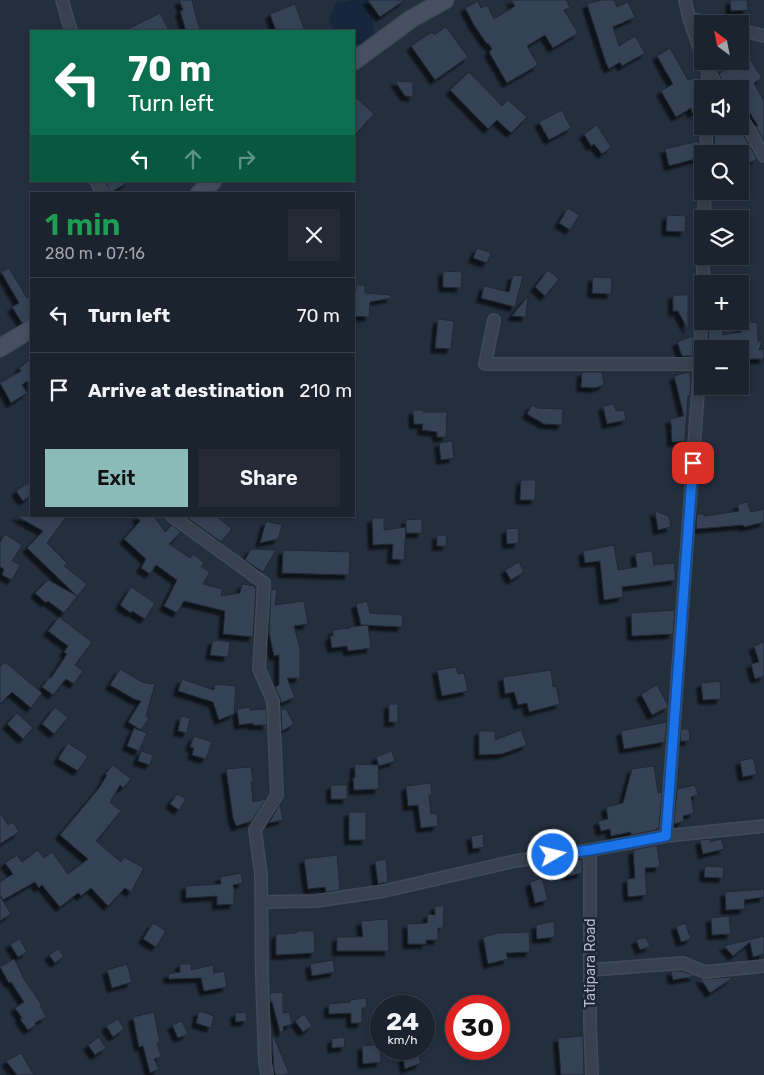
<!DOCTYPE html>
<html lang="en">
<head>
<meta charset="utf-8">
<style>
  :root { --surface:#1b232e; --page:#242b36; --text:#f1f3f6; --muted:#a0a4aa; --line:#39404a; --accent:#8bbbb9 }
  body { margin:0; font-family:Rubik,sans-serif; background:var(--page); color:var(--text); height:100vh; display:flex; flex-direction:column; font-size:19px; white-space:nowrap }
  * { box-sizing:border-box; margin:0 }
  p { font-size:16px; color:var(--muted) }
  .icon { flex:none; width:28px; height:28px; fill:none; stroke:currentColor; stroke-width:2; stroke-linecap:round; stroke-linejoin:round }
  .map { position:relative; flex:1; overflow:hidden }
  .panel { position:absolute; left:30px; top:192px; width:325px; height:325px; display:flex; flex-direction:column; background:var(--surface); border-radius:0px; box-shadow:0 2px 8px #0003,0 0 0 1px var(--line) }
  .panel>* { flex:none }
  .banner { position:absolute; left:30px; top:30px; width:325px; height:152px; border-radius:0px; box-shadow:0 2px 8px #0003,0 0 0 1px var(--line); background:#0b6e4f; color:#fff; overflow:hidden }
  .needle { width:32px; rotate:328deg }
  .fabs { position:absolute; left:694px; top:15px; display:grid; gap:10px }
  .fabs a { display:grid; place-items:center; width:55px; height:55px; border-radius:0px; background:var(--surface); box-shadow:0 2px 8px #0003,0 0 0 1px var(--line); font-size:25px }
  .speed { position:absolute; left:370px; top:995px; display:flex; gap:10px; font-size:25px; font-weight:700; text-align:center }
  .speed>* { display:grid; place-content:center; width:65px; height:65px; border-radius:50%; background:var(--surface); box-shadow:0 2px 8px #0003,0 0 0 1px var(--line); line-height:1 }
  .speed small { font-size:12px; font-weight:400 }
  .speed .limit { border:8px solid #d22; background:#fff; color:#111 }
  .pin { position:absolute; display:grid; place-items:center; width:42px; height:42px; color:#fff; margin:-21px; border-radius:10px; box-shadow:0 2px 8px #0006 }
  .me { position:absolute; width:55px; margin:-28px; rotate:82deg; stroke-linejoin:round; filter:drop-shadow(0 0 4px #0008) }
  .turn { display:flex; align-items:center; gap:18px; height:105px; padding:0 15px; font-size:22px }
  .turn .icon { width:65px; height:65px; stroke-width:2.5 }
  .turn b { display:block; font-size:35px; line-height:42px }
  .lanes { display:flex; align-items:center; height:48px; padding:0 15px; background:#0003; justify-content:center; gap:25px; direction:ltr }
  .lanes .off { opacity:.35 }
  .round { display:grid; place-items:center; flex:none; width:52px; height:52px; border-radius:0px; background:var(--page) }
  .headline { display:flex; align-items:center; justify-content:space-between; height:85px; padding:0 15px }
  h1 { font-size:30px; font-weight:600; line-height:38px; color:#1e9e55 }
  .button { display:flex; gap:10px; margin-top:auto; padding:10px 15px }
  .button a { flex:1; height:58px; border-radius:0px; background:var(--accent); color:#111; font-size:20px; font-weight:600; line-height:58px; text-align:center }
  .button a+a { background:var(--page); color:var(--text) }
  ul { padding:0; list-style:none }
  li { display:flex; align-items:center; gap:15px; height:75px; padding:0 15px; border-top:1px solid var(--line) }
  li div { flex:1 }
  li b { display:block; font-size:19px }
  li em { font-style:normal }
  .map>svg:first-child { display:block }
</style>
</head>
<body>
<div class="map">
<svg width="764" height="1075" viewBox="0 0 764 1075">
  <defs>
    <filter id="shadow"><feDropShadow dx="-4.5" dy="4.5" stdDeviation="1" flood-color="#0009"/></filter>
  </defs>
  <rect width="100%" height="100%" fill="#242f3e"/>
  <!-- water -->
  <path fill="#17263c" d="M351,0h17l4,16 2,17 -12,12 -8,-1v-13h-20l-5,-13 7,-15z"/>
  <!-- building -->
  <g fill="#364354" stroke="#1f2835" filter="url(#shadow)">
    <path d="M179,0h13l8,31h-14l-6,-20 3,-1z"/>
    <path d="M368,0h37l-25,17z"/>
    <path d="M511,0h55l4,8 -6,2 14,23 -25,15 -8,-13 -18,11 11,19 -31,18 -18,-31 3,-3 -4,-6 -1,1 -13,-19 -9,-17 13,-7 3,7 6,-3 7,14 21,-13z"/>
    <path d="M601,0h13l3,7 11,-5 7,15 -22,10 6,19 16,-10 10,17 -23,13 -2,-4 -11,7 -3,-6 -19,-59z"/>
    <path d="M730,0h17l1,10 -17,1z"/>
    <path d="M295,4l10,27h-29l-6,-17z"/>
    <path d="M160,13l9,18h-45z"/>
    <path d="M446,27l22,30 -33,23 -24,-34 21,-14 2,3z"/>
    <path d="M670,48l18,32 9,-3 5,17v15l-10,4 -1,-5 -15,9 -15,-26 12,-7 -16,-28z"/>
    <path d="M747,55l15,23 -8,5 10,18v40l-8,-15h2l-18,-29v-8h-12l-9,-15 19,-13h2v-1z"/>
    <path d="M469,72l33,34 6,-6 19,17 -16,16 -14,-13 -9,9 -38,-39z"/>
    <path d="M395,81l18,1v15l-8,-1z"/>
    <path d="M354,96l20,18 -20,22z"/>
    <path d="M562,110l9,18 -22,12 -10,-18z"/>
    <path d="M597,125l14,22 -9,7 -8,-10 -3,2 -7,-12z"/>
    <path d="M715,126h23l19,33 -17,9v-14h-26z"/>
    <path d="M699,141l-1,13 1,4 -30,8 -4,-17z"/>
    <path d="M105,181h25l-20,12z"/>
    <path d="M568,208l11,7 -9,15 -11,-7z"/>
    <path d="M667,215l19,1 -1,16 -19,-1z"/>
    <path d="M477,248l14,5 -4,10 -14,-5z"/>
    <path d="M9,268l18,30 4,-2v23l-9,4 -10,-16 7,-4 -18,-31z"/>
    <path d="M548,270l11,9 -14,17 -10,-9z"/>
    <path d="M443,271l19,1 -1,16 -18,-1z"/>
    <path d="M513,275l10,1 -8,31 -34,-9 3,-12 25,6z"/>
    <path d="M593,277l19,1 -1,16 -19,-1z"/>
    <path d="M356,285h9v8l26,2v3l-21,4 -1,15 -15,-1v-24h2z"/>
    <path d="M673,295h15v35l-10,-19h-5z"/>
    <path d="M528,296l-2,21 -14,-1z"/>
    <path d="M438,319l16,2 -3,28 -16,-1z"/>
    <path d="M709,321h12l2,14 18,-3v-9l16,-1 1,19h4l-3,9 5,-1v10h-24v-10h-32z"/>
    <path d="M693,336v20h-11l-5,-14z"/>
    <path d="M31,359v28l-4,-6 -5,4 5,8 -16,10 -11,-20 21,-12 -2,-3z"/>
    <path d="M582,372h20l2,13 -10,3 -13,-1z"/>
    <path d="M689,372l2,8 -1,16h-2l-3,45 -13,1 -1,-13h1l-2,-10 14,-3 -10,-40z"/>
    <path d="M614,404l2,7 8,-1 2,10 -19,4 -4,-18z"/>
    <path d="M532,405l5,3 26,1 -1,16 -18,-1 -17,-10z"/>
    <path d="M413,410h10v2h24l-1,25h-9v-5l-15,-2 1,-6h-9z"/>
    <path d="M452,441l2,17 -13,2 -2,-17z"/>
    <path d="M521,480h15l-1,20h-15z"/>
    <path d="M28,483l3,6v6l-8,6 -7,-10z"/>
    <path d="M747,502l4,10 13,-3v13l-20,5 -1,-2 -47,4 1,-15h7v2l35,-5 -2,-6z"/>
    <path d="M655,511l14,5 2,11 -13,3z"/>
    <path d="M16,516h51l-20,27 20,20 -3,3 23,18 -23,29 -16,-12 -2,2 -11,-10 13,-13 29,16 -50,-48 16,-17z"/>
    <path d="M137,516h17l11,16 7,-7 9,7 -12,12 21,14 3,-4 11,9 -3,4 9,5 -7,12 19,5 -1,7 19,-3 2,-9 13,2 -1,2h2l-3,49 -30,-3 2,-23 -41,-10 -7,12 -13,-7 13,-26 -21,-15 -6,9 -9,-6 5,-9 -22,-20 16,-18z"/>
    <path d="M185,516h31l16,13 -11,13z"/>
    <path d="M372,518h12v12l22,-3 -2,33 -12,-1 1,-15 -20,1z"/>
    <path d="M422,519v14h-16v-13z"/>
    <path d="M266,521l16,4 -4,14 -18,4z"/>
    <path d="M518,528l1,15 -12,1 -1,-15z"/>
    <path d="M5,534l17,11 -10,16 8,4 -8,15 -10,-5 2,-6 -4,-2v-25z"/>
    <path d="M437,535h9l1,11h-10z"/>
    <path d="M614,545l4,25 19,-3 -2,-14 17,-2 2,14 20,-2 2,17 -54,7 1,10 -19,3 -4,-39 -15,2 -2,-12z"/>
    <path d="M251,549l25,1 -13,22 -18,-12z"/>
    <path d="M283,550l67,2 -1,23 -67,-2z"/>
    <path d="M519,562l5,10 -13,8 -6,-10z"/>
    <path d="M131,587l24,16 -10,16 -13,-8 -1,2 -11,-8z"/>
    <path d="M271,589l6,1 -2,15 29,-4 4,23 -14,2 6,23v29h-13l8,19 -14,6 -1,-5 -5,-11 4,-2v-30l-5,1 -5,-23z"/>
    <path d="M367,601l3,12 33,2 -1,12 -41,-2 -5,-21z"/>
    <path d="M675,610l-2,24 -41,2 -1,-23z"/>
    <path d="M59,617l33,25 -17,23 8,6 -9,13 -8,-5 -13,16 -11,-8 8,-10 1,1 16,-24 -3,-2 4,-6 -20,-15z"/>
    <path d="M368,625l3,23 -23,3 -1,-5 -15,2 -2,-12h3v-6l17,-2v-1z"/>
    <path d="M213,640l17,2 -2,15 -18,-2z"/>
    <path d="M764,642v34l-9,3 -4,-15 8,-2 -5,-16z"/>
    <path d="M5,662l37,31 -11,15 -19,-16 -12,12v-37z"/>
    <path d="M456,667l2,7 6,-1 4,18 -26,5 -5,-26z"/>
    <path d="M120,669l22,13 10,2 1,-1 2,1 -9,32 3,2 -8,12 -13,-8 13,-21 -7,-2 -24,-14z"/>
    <path d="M551,670l2,17 3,-1 4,18 -31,8 -2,-9 -9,2 -4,-13 -9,2 -2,-17z"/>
    <path d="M182,679l32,11 1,-6 21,2 -2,28 -15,6 -6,-18 -35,-11z"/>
    <path d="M720,681l1,18 -18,1 -2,-17z"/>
    <path d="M657,685l11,20v2l-16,8 -11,-21z"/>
    <rect x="389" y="704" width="9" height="18"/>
    <path d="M55,707l13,11 -14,16 -12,-10z"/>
    <path d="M250,707v3l16,-1 1,16h-14v-2l-14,2 -2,-16z"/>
    <path d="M281,709h5l8,15 -12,7z"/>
    <path d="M17,713l16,15 -10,11 -16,-15z"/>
    <path d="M181,716l9,2 -3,15 -9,-2z"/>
    <path d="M667,722l-2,20 -41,7 -3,-18z"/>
    <path d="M134,728l13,5 -8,18 -12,-5z"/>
    <path d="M681,729h8l1,12h-10z"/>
    <path d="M521,730l6,15 -25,9 -23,1v-24h16v9z"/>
    <path d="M194,736l18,6 -6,17 -14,-4 2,-7 -4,-1z"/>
    <path d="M68,743l20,13 -10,15 -20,-12z"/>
    <path d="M141,751l12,4 -3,10 -12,-4z"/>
    <path d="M392,751l3,10 -16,5 -3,-9z"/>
    <path d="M753,758l4,16 -14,3 -3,-16z"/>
    <path d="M355,764l23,1 1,24 -25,1 -1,-12h2z"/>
    <path d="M113,765l18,14 -8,9 -3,-3 -10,17 11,9 -25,30 25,21 3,-5 20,11 -13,24 -6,-4 -17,18 -17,-18 -10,8 -3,-3 -18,14 -18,-22 -3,3 -4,-6 -32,18 -3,-5v-13l13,-8 -8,-11 12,-8 5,7 16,-12 6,8 8,-6 16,22 20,-15 -28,-24 39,-47 8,-13 -2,-1z"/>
    <path d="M654,766l4,27 4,-1 -3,36 -3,1v1l-25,5v-3l-20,4 -1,-7 -9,2 -3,-10 10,-2 -2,-12 17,-4 9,-34z"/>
    <path d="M251,767l2,15h-2l2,20 13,-3 -14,22 -16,5 -3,-8 -7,-49z"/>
    <path d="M431,783l1,12h-3l2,19 6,-1 1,13 -17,2 -3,-23 -10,1 -2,-20z"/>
    <rect x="331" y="785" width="16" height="14"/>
    <path d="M695,785l3,10 -7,2 3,16 -11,3 1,5 -10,3 3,-35z"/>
    <path d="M177,794l9,5 -7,11 -9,-6z"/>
    <path d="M280,804l3,16 -14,3z"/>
    <path d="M0,812l8,13 5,-3 6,10 -19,12z"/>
    <rect x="349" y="812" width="17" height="28"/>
    <path d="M483,834l1,13 -11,2 -2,-13z"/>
    <path d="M710,839v3l11,-3 3,10 -21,5 -3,-14z"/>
    <path d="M657,845l3,22 -15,1 2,27 -19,2 -1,-18 8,-1 -2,-28z"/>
    <path d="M337,855l3,35 -14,2 -1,-5 -17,2 -4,-30z"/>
    <path d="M386,859l2,23 -10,2 -3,-23z"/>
    <path d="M582,859v14l-14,3 -4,-15z"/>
    <path d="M705,866l19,1 -1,11 -19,-1z"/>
    <path d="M241,873l2,10 -10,2 2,8h-1v11l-17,1v-9l-31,2v-12l35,-2 -1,-7z"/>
    <path d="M542,878l6,22 -13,3 -5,-21z"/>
    <path d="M764,889v8l-20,3 1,9 -19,1 -1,-18z"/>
    <path d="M0,896l11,18 -11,7z"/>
    <path d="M435,906h9l-1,22h-5v12h-12v4h-18l-1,-20 20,-1 1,-9 7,1z"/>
    <path d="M729,916l2,18 -19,1 -1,-17z"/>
    <path d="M388,919l1,32h-52v-14h26l-2,-16z"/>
    <path d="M554,921l1,16 -18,2 -1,-14z"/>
    <path d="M153,923l13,8 -10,16 -13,-8z"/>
    <path d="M685,923l6,16 -10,3 -5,-16z"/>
    <path d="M297,931h17l1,22 -39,2v-21l21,-1z"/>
    <path d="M529,932l1,20 -24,1 2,6 -20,5 -5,-27 15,-4z"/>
    <path d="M764,936v18l-11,3 -3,-15 -17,14 -9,-10z"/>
    <path d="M642,938h4l4,8 -10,4 -4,-10z"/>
    <path d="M20,939l7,13 -9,5 -8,-13z"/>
    <path d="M58,949l6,7 -9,7 -6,-8z"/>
    <path d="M14,959l9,17h-1l19,28 -1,1 6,12 -11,6 1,2 -8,5 -8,-11 2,-1 -7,-10 9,-6 -13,-20 -2,1 -9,-16z"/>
    <path d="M333,960l2,12 -23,4 -2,-12z"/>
    <path d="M127,964l5,18 -20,6 -5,-18z"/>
    <path d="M180,964h11v6l22,-5 1,8 10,-2 3,16 -23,4 -3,-13 -32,1 -1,-5 12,-2z"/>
    <path d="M671,971h11l14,5 -23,4z"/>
    <path d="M730,977l1,2 -21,14 -10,-15 6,1z"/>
    <path d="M283,992v21l6,-1 3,12 -9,3v5h-3l-8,-30h-2v-9z"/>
    <path d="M366,998l1,10h-5v15h-11v-10l-22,1v-10l21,-2v-2z"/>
    <path d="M199,1011l15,5 -3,12 -15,-5z"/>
    <path d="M154,1012l6,30 -3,1 4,14 -7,2 5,10 -9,4 -7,-27 -4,1 -6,-30z"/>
    <path d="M246,1012l1,9 -11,1 -1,-9z"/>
    <path d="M304,1014l8,12 -9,6 -8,-11z"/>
    <path d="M118,1019l6,10 -11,8 -7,-11z"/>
    <path d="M182,1021l6,13 -10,4 -6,-13z"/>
    <path d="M273,1035l16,38 -5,2h-8l-2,-5 -2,-32z"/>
    <path d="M583,1036l1,39h-23l-3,-37z"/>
    <path d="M99,1037l7,11 -11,7 -7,-10z"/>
    <path d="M344,1037l1,10 -13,1v-9z"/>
    <path d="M380,1044l1,18 -18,2 -1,-18z"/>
    <path d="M21,1053l13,22h-17l-11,-14z"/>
    <path d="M418,1053l3,10 -16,6 -2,-11z"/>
  </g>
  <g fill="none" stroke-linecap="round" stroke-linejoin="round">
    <!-- street casing -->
    <g stroke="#414a57" stroke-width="14">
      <g id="street">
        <path d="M62,0l9,31"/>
        <path d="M685,0l4,18 13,38"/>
        <path d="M689,18l25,6"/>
        <path d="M740,30l24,6"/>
        <path d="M705,61l3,11v17"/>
        <path d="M708,72l12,17"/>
        <path d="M740,116l10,15 14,25"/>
        <path d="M706,154l1,-28"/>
        <path d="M96,181l7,13"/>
        <path d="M704,219l1,-28"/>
        <path d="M703,284v-28"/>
        <path d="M494,320l-9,44h215"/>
        <path d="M172,516l92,67 -5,86 14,32 4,94 -22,35 6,44 1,106 3,82 2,13"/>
        <path d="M666,836l34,-472 2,-74"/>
        <path d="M590,850v173l2,52"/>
        <path d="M261,902l55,-1 68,-10 131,-30 75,-11 76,-14 98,-10"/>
        <path d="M590,970l93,-7 22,9 59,-6"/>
      </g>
    </g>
    <!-- secondary casing -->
    <g stroke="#414a57" stroke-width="19">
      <g id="secondary">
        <path d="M354,61l57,-42 34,-19"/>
        <path d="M199,194l14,-13"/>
        <path d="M0,348l31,-19"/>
      </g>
    </g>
    <!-- street -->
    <use href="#street" stroke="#38414e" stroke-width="11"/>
    <!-- secondary -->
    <use href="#secondary" stroke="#465061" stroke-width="16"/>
  </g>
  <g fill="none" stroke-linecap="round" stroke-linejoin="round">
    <!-- route casing -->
    <g stroke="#114b97" stroke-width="12">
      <path id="route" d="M553,855l37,-5 76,-14 27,-373"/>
    </g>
    <!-- route -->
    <use href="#route" stroke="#1a73e8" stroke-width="9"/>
  </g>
  <g text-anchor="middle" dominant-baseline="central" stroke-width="5" stroke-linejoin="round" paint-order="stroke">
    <!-- street labels -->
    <g font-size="14" fill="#b4bcc9" stroke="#1d2633">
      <text transform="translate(590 963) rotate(-90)">Tatipara Road</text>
    </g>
  </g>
</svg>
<div class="fabs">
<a><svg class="needle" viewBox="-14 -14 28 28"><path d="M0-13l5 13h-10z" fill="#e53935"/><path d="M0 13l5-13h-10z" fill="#a0a4aa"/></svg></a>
<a><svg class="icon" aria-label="sound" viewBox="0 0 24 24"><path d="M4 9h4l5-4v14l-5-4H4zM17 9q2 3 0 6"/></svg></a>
<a><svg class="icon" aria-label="search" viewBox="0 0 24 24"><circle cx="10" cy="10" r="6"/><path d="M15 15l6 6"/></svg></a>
<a><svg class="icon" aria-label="layers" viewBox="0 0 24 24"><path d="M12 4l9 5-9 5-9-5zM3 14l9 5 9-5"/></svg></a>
<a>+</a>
<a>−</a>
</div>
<div class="speed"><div>24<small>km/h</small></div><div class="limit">30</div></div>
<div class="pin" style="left:693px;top:463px;background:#d93025"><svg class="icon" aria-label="arrive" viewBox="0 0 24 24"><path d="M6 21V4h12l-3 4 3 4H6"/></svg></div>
<svg class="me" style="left:553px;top:855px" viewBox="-20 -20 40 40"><circle r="17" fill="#1a73e8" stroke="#fff" stroke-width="3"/><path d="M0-11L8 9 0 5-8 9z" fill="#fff"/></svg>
<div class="banner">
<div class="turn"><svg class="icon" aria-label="left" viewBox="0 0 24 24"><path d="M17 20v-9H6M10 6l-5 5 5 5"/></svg><div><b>70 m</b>Turn left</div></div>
<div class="lanes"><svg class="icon" aria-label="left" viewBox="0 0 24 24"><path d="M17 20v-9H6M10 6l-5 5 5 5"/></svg><svg class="icon off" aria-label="ahead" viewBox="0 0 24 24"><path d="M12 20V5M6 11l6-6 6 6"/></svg><svg class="icon off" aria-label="right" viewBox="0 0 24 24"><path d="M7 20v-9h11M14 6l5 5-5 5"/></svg></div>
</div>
<section class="panel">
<div class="headline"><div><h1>1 min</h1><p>280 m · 07:16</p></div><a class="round"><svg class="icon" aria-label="close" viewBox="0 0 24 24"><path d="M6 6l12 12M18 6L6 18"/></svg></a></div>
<ul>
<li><svg class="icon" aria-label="left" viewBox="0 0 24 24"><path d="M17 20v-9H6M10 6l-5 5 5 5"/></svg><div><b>Turn left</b></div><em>70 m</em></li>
<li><svg class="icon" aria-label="arrive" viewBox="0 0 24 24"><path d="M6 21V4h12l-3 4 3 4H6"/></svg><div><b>Arrive at destination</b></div><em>210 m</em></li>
</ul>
<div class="button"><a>Exit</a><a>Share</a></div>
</section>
</div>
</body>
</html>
